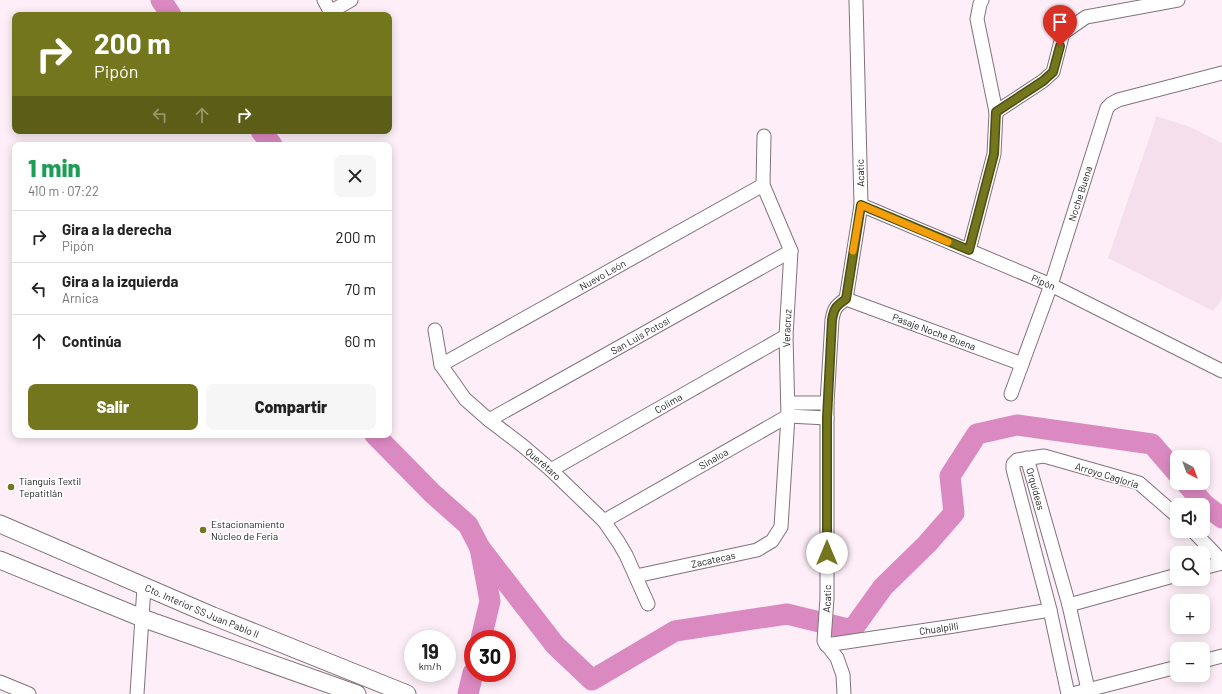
<!DOCTYPE html>
<html lang="es">
<head>
<meta charset="utf-8">
<style>
  :root { --surface:#fff; --page:#f6f6f6; --text:#222; --muted:#767676; --line:#e0e0e0; --accent:#74761d }
  body { margin:0; font-family:Barlow,sans-serif; background:var(--page); color:var(--text); height:100vh; display:flex; flex-direction:column; font-size:15px; white-space:nowrap }
  * { box-sizing:border-box; margin:0 }
  p { font-size:13px; color:var(--muted) }
  .icon { flex:none; width:22px; height:22px; fill:none; stroke:currentColor; stroke-width:2; stroke-linecap:round; stroke-linejoin:round }
  .map { position:relative; flex:1; overflow:hidden }
  .side { position:absolute; left:12px; top:142px; width:380px; height:296px; display:flex; flex-direction:column; background:var(--surface); border-radius:8px; box-shadow:0 2px 10px #0003 }
  .side>* { flex:none }
  .guide { position:absolute; left:12px; top:12px; width:380px; height:122px; border-radius:8px; box-shadow:0 2px 10px #0003; background:#74761d; color:#fff; overflow:hidden }
  .needle { width:26px; rotate:139deg }
  .controls { position:absolute; left:1170px; top:450px; display:grid; gap:8px }
  .controls a { display:grid; place-items:center; width:40px; height:40px; border-radius:8px; background:var(--surface); box-shadow:0 2px 10px #0003; font-size:20px }
  .speed { position:absolute; left:404px; top:630px; display:flex; gap:8px; font-size:20px; font-weight:700; text-align:center }
  .speed>* { display:grid; place-content:center; width:52px; height:52px; border-radius:50%; background:var(--surface); box-shadow:0 2px 10px #0003; line-height:1 }
  .speed small { font-size:10px; font-weight:400 }
  .speed .limit { border:6px solid #d22; background:#fff; color:#111 }
  .pin { position:absolute; display:grid; place-items:center; width:34px; height:34px; color:#fff; margin:-41px -17px; border-radius:50% 50% 50% 0; rotate:-45deg; box-shadow:0 0 4px #0007 }
  .pin .icon { rotate:45deg }
  .me { position:absolute; width:44px; margin:-22px; rotate:0deg; stroke-linejoin:round; filter:drop-shadow(0 0 3px #0008) }
  .turn { display:flex; align-items:center; gap:14px; height:84px; padding:0 16px; font-size:18px }
  .turn .icon { width:52px; height:52px; stroke-width:2.5 }
  .turn b { display:block; font-size:28px; line-height:34px }
  .lanes { display:flex; align-items:center; height:38px; padding:0 16px; background:#0003; justify-content:center; gap:20px; direction:ltr }
  .lanes .off { opacity:.35 }
  .round { display:grid; place-items:center; flex:none; width:42px; height:42px; border-radius:8px; background:var(--page) }
  .summary { display:flex; align-items:center; justify-content:space-between; height:68px; padding:0 16px }
  h1 { font-size:24px; font-weight:800; line-height:30px; color:#1e9e55 }
  .button { display:flex; gap:8px; margin-top:auto; padding:8px 16px }
  .button a { flex:1; height:46px; border-radius:8px; background:var(--accent); color:#fff; font-size:16px; font-weight:800; line-height:46px; text-align:center }
  .button a+a { background:var(--page); color:var(--text) }
  ul { padding:0; list-style:none }
  li { display:flex; align-items:center; gap:12px; height:52px; padding:0 16px; border-top:1px solid var(--line) }
  li div { flex:1 }
  li b { display:block; font-size:15px }
  li em { font-style:normal }
  .map>svg:first-child { display:block }
</style>
</head>
<body>
<div class="map">
<svg width="1222" height="694" viewBox="0 0 1222 694">
  <rect width="100%" height="100%" fill="#fdeef7"/>
  <!-- built -->
  <path fill="#f5dfed" d="M1156,116l34,11 32,16v154l-2,5 -7,9 -105,-53 43,-125z"/>
  <g fill="none" stroke-linecap="round" stroke-linejoin="round">
    <!-- river -->
    <g stroke="#db89c1" stroke-width="21">
      <path d="M161,0l10,15"/>
      <path d="M261,131l11,14"/>
      <path d="M375,435l57,58 36,32 12,23 10,53 -9,38"/>
      <path d="M1186,483l18,21 18,14"/>
      <path d="M480,548l75,97 37,35 83,-49 112,-17 65,16 31,-43 44,-43 27,-31 -4,-37 27,-42 40,-9 135,19 25,29"/>
      <path d="M468,694l5,-21"/>
    </g>
    <!-- minor casing -->
    <g stroke="#80737b" stroke-width="15">
      <g id="minor">
        <path d="M324,0l8,15"/>
        <path d="M330,12l21,-12"/>
        <path d="M996,112l47,-31 10,-9 10,-39 23,-16 92,-17"/>
        <path id="s1" d="M861,205l190,80 171,86"/>
        <path d="M969,250l25,-96 2,-42 -19,-93 3,-15 2,-4"/>
        <path id="s2" d="M846,299l176,65"/>
        <path id="s3" d="M435,330l6,35 24,34 24,21 34,26 28,24 53,51 15,22 7,12 22,49"/>
        <path id="s4" d="M441,365l322,-180"/>
        <path id="s5" d="M1011,394l40,-109 56,-177 4,-4 7,-4 104,-27"/>
        <path d="M788,403h39"/>
        <path id="s6" d="M489,420l302,-169"/>
        <path id="s7" d="M1027,458l42,147 20,89"/>
        <path id="s8" d="M551,470l235,-134"/>
        <path id="s9" d="M604,521l184,-105 39,2"/>
        <path d="M1193,531l29,30"/>
        <path d="M1203,568l19,-5"/>
        <path id="s10" d="M636,576l121,-26 15,-9 9,-14 7,-111 -2,-80 5,-85 -28,-66 1,-49"/>
        <path d="M1069,605l108,-30"/>
        <path id="s11" d="M826,645l128,-19 96,-16"/>
        <path d="M1203,661l19,-5"/>
        <path d="M0,682l29,12"/>
        <path d="M137,694l7,-107"/>
        <path id="s12" d="M844,694l-1,-19 -6,-17 -13,-17 3,-43v-195l5,-83c2,-12 4,-14 14,-21l15,-94 -5,-205"/>
        <path d="M1068,694l-18,-84 -37,-141v-5l4,-4 27,-4 95,27 38,33"/>
        <path d="M1072,694l105,-27"/>
      </g>
    </g>
    <!-- major casing -->
    <g stroke="#80737b" stroke-width="19">
      <g id="major">
        <path id="s13" d="M0,524l213,92 194,78"/>
        <path d="M0,560l142,58 215,76"/>
      </g>
    </g>
    <!-- minor -->
    <use href="#minor" stroke="#fff" stroke-width="13"/>
    <!-- major -->
    <use href="#major" stroke="#fff" stroke-width="17"/>
  </g>
  <g fill="none" stroke-linecap="round" stroke-linejoin="round">
    <!-- route casing -->
    <g stroke="#4b4d13" stroke-width="10">
      <path id="route" d="M827,553v-135l5,-98c2,-12 4,-14 14,-21l15,-94 108,45 25,-96 2,-42 47,-31 10,-9 7,-26"/>
    </g>
    <!-- route -->
    <use href="#route" stroke="#74761d" stroke-width="7"/>
    <!-- slow -->
    <path stroke="#f59e0b" stroke-width="7" d="M853,251l8,-46 87,37"/>
  </g>
  <!-- markers -->
  <g fill="#74761d" stroke="#fff" stroke-width="1.5">
    <circle cx="11" cy="487" r="4"/>
    <circle cx="203" cy="530" r="4"/>
  </g>
  <g text-anchor="middle" dominant-baseline="central" stroke-width="3.5" stroke-linejoin="round" paint-order="stroke">
    <!-- street labels -->
    <g font-size="10" fill="#1c171a" stroke="#fff">
      <text transform="translate(860 173) rotate(-91)">Acatic</text>
      <text stroke="none"><textPath href="#s5" startOffset="212">Noche Buena</textPath></text>
      <text stroke="none"><textPath href="#s4" startOffset="185">Nuevo León</textPath></text>
      <text stroke="none"><textPath href="#s1" startOffset="198">Pipón</textPath></text>
      <text stroke="none"><textPath href="#s10" startOffset="357">Veracruz</textPath></text>
      <text stroke="none"><textPath href="#s2" startOffset="94">Pasaje Noche Buena</textPath></text>
      <text stroke="none"><textPath href="#s6" startOffset="173">San Luis Potosí</textPath></text>
      <text stroke="none"><textPath href="#s8" startOffset="135">Colima</textPath></text>
      <text stroke="none"><textPath href="#s9" startOffset="126">Sinaloa</textPath></text>
      <text stroke="none"><textPath href="#s3" startOffset="179">Querétaro</textPath></text>
      <text transform="translate(1107 475) rotate(17)">Arroyo Cagloria</text>
      <text stroke="none"><textPath href="#s7" startOffset="32">Orquídeas</textPath></text>
      <text stroke="none"><textPath href="#s10" startOffset="79">Zacatecas</textPath></text>
      <text stroke="none"><textPath href="#s12" startOffset="101">Acatic</textPath></text>
      <text stroke="none"><textPath href="#s13" startOffset="220">Cto. Interior SS Juan Pablo II</textPath></text>
      <text stroke="none"><textPath href="#s11" startOffset="114">Chualpilli</textPath></text>
    </g>
    <!-- poi labels -->
    <g font-size="10" fill="#1c171a" stroke="#fff" text-anchor="start">
      <text x="19" y="481">Tianguis Textil<tspan x="19" dy="12">Tepatitlán</tspan></text>
      <text x="211" y="524">Estacionamiento<tspan x="211" dy="12">Núcleo de Feria</tspan></text>
    </g>
  </g>
</svg>
<div class="controls">
<a><svg class="needle" viewBox="-14 -14 28 28"><path d="M0-13l5 13h-10z" fill="#e53935"/><path d="M0 13l5-13h-10z" fill="#767676"/></svg></a>
<a><svg class="icon" aria-label="sound" viewBox="0 0 24 24"><path d="M4 9h4l5-4v14l-5-4H4zM17 9q2 3 0 6"/></svg></a>
<a><svg class="icon" aria-label="search" viewBox="0 0 24 24"><circle cx="10" cy="10" r="6"/><path d="M15 15l6 6"/></svg></a>
<a>+</a>
<a>−</a>
</div>
<div class="speed"><div>19<small>km/h</small></div><div class="limit">30</div></div>
<div class="pin" style="left:1060px;top:46px;background:#d93025"><svg class="icon" aria-label="arrive" viewBox="0 0 24 24"><path d="M6 21V4h12l-3 4 3 4H6"/></svg></div>
<svg class="me" style="left:827px;top:553px" viewBox="-20 -20 40 40"><circle r="19" fill="#fff"/><path d="M0-13L10 11 0 6-10 11z" fill="#74761d"/></svg>
<div class="guide">
<div class="turn"><svg class="icon" aria-label="right" viewBox="0 0 24 24"><path d="M7 20v-9h11M14 6l5 5-5 5"/></svg><div><b>200 m</b>Pipón</div></div>
<div class="lanes"><svg class="icon off" aria-label="left" viewBox="0 0 24 24"><path d="M17 20v-9H6M10 6l-5 5 5 5"/></svg><svg class="icon off" aria-label="ahead" viewBox="0 0 24 24"><path d="M12 20V5M6 11l6-6 6 6"/></svg><svg class="icon" aria-label="right" viewBox="0 0 24 24"><path d="M7 20v-9h11M14 6l5 5-5 5"/></svg></div>
</div>
<section class="side">
<div class="summary"><div><h1>1 min</h1><p>410 m · 07:22</p></div><a class="round"><svg class="icon" aria-label="close" viewBox="0 0 24 24"><path d="M6 6l12 12M18 6L6 18"/></svg></a></div>
<ul>
<li><svg class="icon" aria-label="right" viewBox="0 0 24 24"><path d="M7 20v-9h11M14 6l5 5-5 5"/></svg><div><b>Gira a la derecha</b><p>Pipón</p></div><em>200 m</em></li>
<li><svg class="icon" aria-label="left" viewBox="0 0 24 24"><path d="M17 20v-9H6M10 6l-5 5 5 5"/></svg><div><b>Gira a la izquierda</b><p>Arnica</p></div><em>70 m</em></li>
<li><svg class="icon" aria-label="ahead" viewBox="0 0 24 24"><path d="M12 20V5M6 11l6-6 6 6"/></svg><div><b>Continúa</b></div><em>60 m</em></li>
</ul>
<div class="button"><a>Salir</a><a>Compartir</a></div>
</section>
</div>
</body>
</html>
